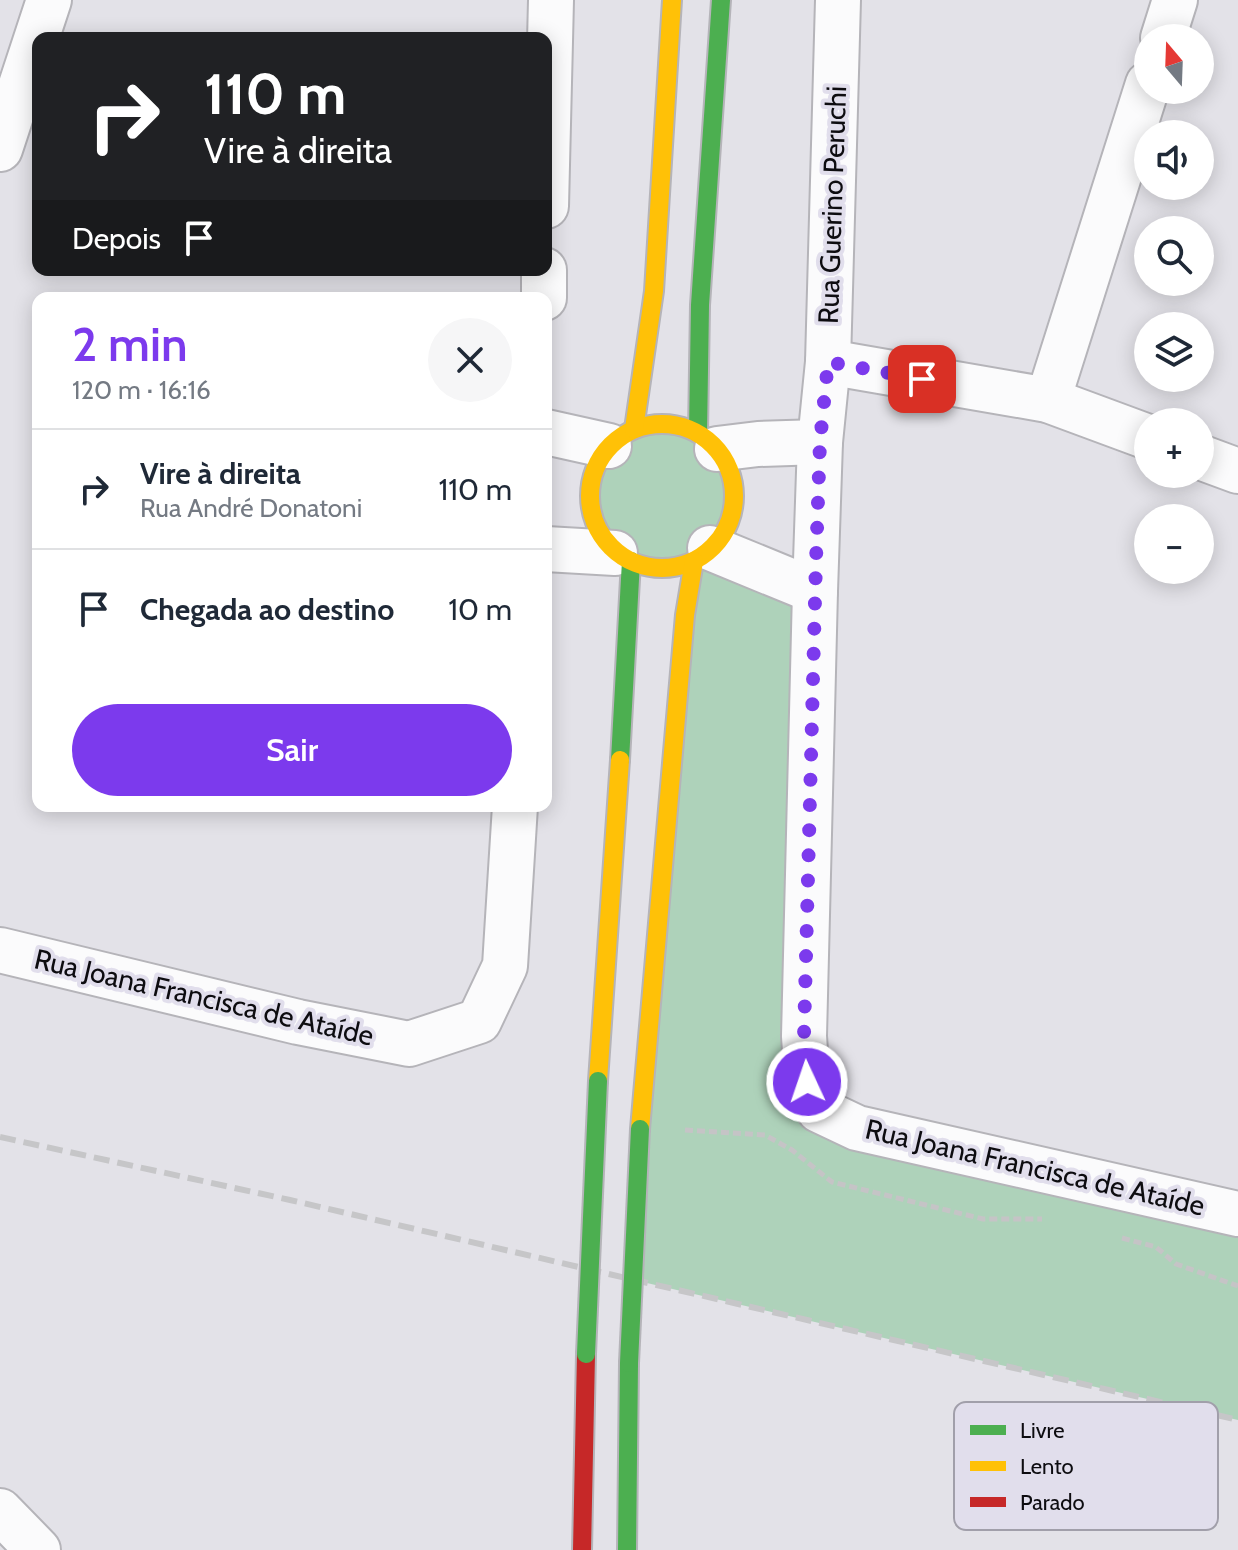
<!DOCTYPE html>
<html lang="pt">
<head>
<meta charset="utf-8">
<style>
  :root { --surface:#fff; --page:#f6f6f7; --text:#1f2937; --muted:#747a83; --line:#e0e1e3; --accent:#7c3aed }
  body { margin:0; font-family:Cabin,sans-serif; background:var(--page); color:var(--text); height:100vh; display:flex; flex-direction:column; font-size:30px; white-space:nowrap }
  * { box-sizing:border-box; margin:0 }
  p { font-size:26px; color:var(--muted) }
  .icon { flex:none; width:44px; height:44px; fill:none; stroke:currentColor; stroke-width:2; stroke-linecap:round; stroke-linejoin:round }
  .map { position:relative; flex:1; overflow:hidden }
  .panel { position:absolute; left:32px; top:292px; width:520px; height:520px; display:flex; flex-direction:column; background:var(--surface); border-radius:16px; box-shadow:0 4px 20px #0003 }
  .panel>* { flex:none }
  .hud { position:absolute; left:32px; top:32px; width:520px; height:244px; border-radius:16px; box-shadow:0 4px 20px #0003; background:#202124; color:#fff; overflow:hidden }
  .needle { width:52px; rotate:341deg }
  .buttons { position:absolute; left:1134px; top:24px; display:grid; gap:16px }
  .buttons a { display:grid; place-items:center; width:80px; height:80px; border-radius:50%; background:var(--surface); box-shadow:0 4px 20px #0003; font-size:40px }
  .pin { position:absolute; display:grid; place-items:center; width:68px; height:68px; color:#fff; margin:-34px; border-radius:16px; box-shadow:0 4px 12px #0006 }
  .me { position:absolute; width:88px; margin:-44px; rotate:357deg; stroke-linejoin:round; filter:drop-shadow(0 0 6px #0008) }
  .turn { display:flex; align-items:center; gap:28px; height:168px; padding:0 40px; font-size:36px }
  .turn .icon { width:104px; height:104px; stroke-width:2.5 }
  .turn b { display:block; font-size:56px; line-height:68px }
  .then { display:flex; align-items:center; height:76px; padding:0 40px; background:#0003; gap:16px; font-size:30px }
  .round { display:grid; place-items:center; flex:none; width:84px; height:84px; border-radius:42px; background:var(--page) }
  .headline { display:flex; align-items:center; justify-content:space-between; height:136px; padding:0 40px }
  h1 { font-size:48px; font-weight:600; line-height:60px; color:var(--accent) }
  .action { display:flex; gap:16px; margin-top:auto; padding:16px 40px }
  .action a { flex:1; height:92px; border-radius:48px; background:var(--accent); color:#fff; font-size:32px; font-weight:600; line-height:92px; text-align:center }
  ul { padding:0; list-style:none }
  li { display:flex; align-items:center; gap:24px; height:120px; padding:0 40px; border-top:2px solid var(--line) }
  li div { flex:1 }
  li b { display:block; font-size:30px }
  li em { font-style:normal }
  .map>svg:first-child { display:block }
</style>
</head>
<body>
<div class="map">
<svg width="1238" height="1550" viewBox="0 0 1238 1550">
  <rect width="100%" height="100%" fill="#e3e2e8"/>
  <!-- green -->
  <path fill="#aed2ba" d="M656,424c49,3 93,44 74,97 -2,7 -8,15 -12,21l97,49 4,519 419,104v206l-604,-140 59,-719c-9,2 -21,8 -31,8 -17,0 -33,-9 -45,-20 -30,-26 -31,-47 -21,-84z"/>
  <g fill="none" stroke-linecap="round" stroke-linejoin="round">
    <!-- street casing -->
    <g stroke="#b5b4b9" stroke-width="48">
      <g id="street">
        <path d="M838,0l-10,362 -8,80 -5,149 -11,445 3,46 12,28 38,18 381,86"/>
        <path d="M1163,38l12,-38"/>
        <path d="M0,149l49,-149"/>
        <path d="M546,206l5,-206"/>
        <path d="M544,298v-28"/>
        <path d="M828,362l220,38 100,37"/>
        <path d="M1048,400l100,-316"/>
        <path d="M546,432l63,14"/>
        <path d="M717,449l41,-5 62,-2"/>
        <path d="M1200,457l38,14"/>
        <path d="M710,548l105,43"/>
        <path d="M546,549l69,4"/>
        <path d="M0,950l298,72 111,22 70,-23 26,-55 10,-160"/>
        <path d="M0,1511l38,39"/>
      </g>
    </g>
    <!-- fast casing -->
    <g stroke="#b5b4b9" stroke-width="22">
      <g id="fast">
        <path d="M698,433l2,-128 21,-305"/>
        <path d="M620,760l11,-199"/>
        <path d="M627,1550l2,-187"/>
      </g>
    </g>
    <!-- slow casing -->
    <g stroke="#b5b4b9" stroke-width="22">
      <g id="slow">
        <circle cx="662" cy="496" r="72"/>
        <path d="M634,429l20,-138 18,-291"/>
        <path d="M598,1081l22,-321"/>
        <path d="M640,1129l45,-514 9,-54"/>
      </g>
    </g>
    <!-- jam casing -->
    <g stroke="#b5b4b9" stroke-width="22">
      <path id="jam" d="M582,1550l4,-196"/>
    </g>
    <!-- path -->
    <g stroke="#c5c4c6" stroke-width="5" stroke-dasharray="8 4" stroke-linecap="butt">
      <path d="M685,1130l80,5 27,15 40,32 151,37h59"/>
      <path d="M1122,1238l34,9 20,17 62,22"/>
    </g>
    <!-- street -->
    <use href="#street" stroke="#fbfbfc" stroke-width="44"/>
    <!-- fast -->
    <use href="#fast" stroke="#4caf50" stroke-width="18"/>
    <!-- slow -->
    <use href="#slow" stroke="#ffc107" stroke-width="18"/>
    <!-- jam -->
    <use href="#jam" stroke="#c62828" stroke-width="18"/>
    <!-- rail -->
    <path stroke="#c6c6c8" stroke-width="6" stroke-dasharray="16 8" stroke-linecap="butt" d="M0,1137l290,63 948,220"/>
    <!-- fast-bridge casing -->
    <g stroke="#b5b4b9" stroke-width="22" stroke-linecap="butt">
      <g id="fast-bridge">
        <path d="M586,1354l12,-273"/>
        <path d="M629,1363l11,-234"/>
      </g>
    </g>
    <!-- fast-bridge -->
    <use href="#fast-bridge" stroke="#4caf50" stroke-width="18"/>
  </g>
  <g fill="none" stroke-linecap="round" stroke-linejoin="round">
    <!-- route -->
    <path stroke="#7c3aed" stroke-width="14" stroke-dasharray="0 25.2" d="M807,1082l-3,-46 12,-475 4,-119 8,-80 94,17"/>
  </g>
  <g text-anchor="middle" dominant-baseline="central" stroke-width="8" stroke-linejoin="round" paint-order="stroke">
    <!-- street labels -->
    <g font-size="28" fill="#0d0c10" stroke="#e1deec">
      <text transform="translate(832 205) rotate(-88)">Rua Guerino Peruchi</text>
      <text transform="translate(204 997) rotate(13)">Rua Joana Francisca de Ataíde</text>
      <text transform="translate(1035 1167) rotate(13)">Rua Joana Francisca de Ataíde</text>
    </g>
  </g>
  <!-- legend -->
  <rect x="954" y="1402" width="264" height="128" rx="12" fill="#e1deec" stroke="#a19faa" stroke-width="2"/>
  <rect x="970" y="1425" width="36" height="10" fill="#4caf50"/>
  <rect x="970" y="1461" width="36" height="10" fill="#ffc107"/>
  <rect x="970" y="1497" width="36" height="10" fill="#c62828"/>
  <g font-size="22" fill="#0d0c10">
    <text x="1020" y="1438">Livre</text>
    <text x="1020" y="1474">Lento</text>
    <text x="1020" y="1510">Parado</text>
  </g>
</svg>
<div class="buttons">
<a><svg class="needle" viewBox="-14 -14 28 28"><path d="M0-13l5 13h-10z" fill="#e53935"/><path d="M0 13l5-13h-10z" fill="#747a83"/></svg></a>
<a><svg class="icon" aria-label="sound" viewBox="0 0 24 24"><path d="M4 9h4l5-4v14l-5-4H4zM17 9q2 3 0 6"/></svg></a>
<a><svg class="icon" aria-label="search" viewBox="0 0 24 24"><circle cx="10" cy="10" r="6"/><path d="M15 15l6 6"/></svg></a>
<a><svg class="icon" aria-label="layers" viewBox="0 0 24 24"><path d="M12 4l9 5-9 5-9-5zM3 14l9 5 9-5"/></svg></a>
<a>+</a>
<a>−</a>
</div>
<div class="pin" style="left:922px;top:379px;background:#d93025"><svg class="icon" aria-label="arrive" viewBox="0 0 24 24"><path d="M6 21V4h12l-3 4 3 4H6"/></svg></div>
<svg class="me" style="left:807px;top:1082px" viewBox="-20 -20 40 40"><circle r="17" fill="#7c3aed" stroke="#fff" stroke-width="3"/><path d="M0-11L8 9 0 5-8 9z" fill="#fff"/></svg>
<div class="hud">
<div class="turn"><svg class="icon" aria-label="right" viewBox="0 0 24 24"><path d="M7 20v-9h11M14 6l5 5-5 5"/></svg><div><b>110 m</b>Vire à direita</div></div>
<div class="then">Depois<svg class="icon" aria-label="arrive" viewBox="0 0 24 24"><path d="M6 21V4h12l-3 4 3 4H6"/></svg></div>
</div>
<section class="panel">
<div class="headline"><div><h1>2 min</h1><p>120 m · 16:16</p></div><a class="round"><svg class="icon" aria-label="close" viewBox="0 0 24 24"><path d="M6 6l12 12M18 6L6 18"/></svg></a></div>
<ul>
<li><svg class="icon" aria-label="right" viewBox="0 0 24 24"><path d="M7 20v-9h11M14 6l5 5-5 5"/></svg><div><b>Vire à direita</b><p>Rua André Donatoni</p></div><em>110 m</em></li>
<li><svg class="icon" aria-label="arrive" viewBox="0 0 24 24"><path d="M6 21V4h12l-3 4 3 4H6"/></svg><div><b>Chegada ao destino</b></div><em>10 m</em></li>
</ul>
<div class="action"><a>Sair</a></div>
</section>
</div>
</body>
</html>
